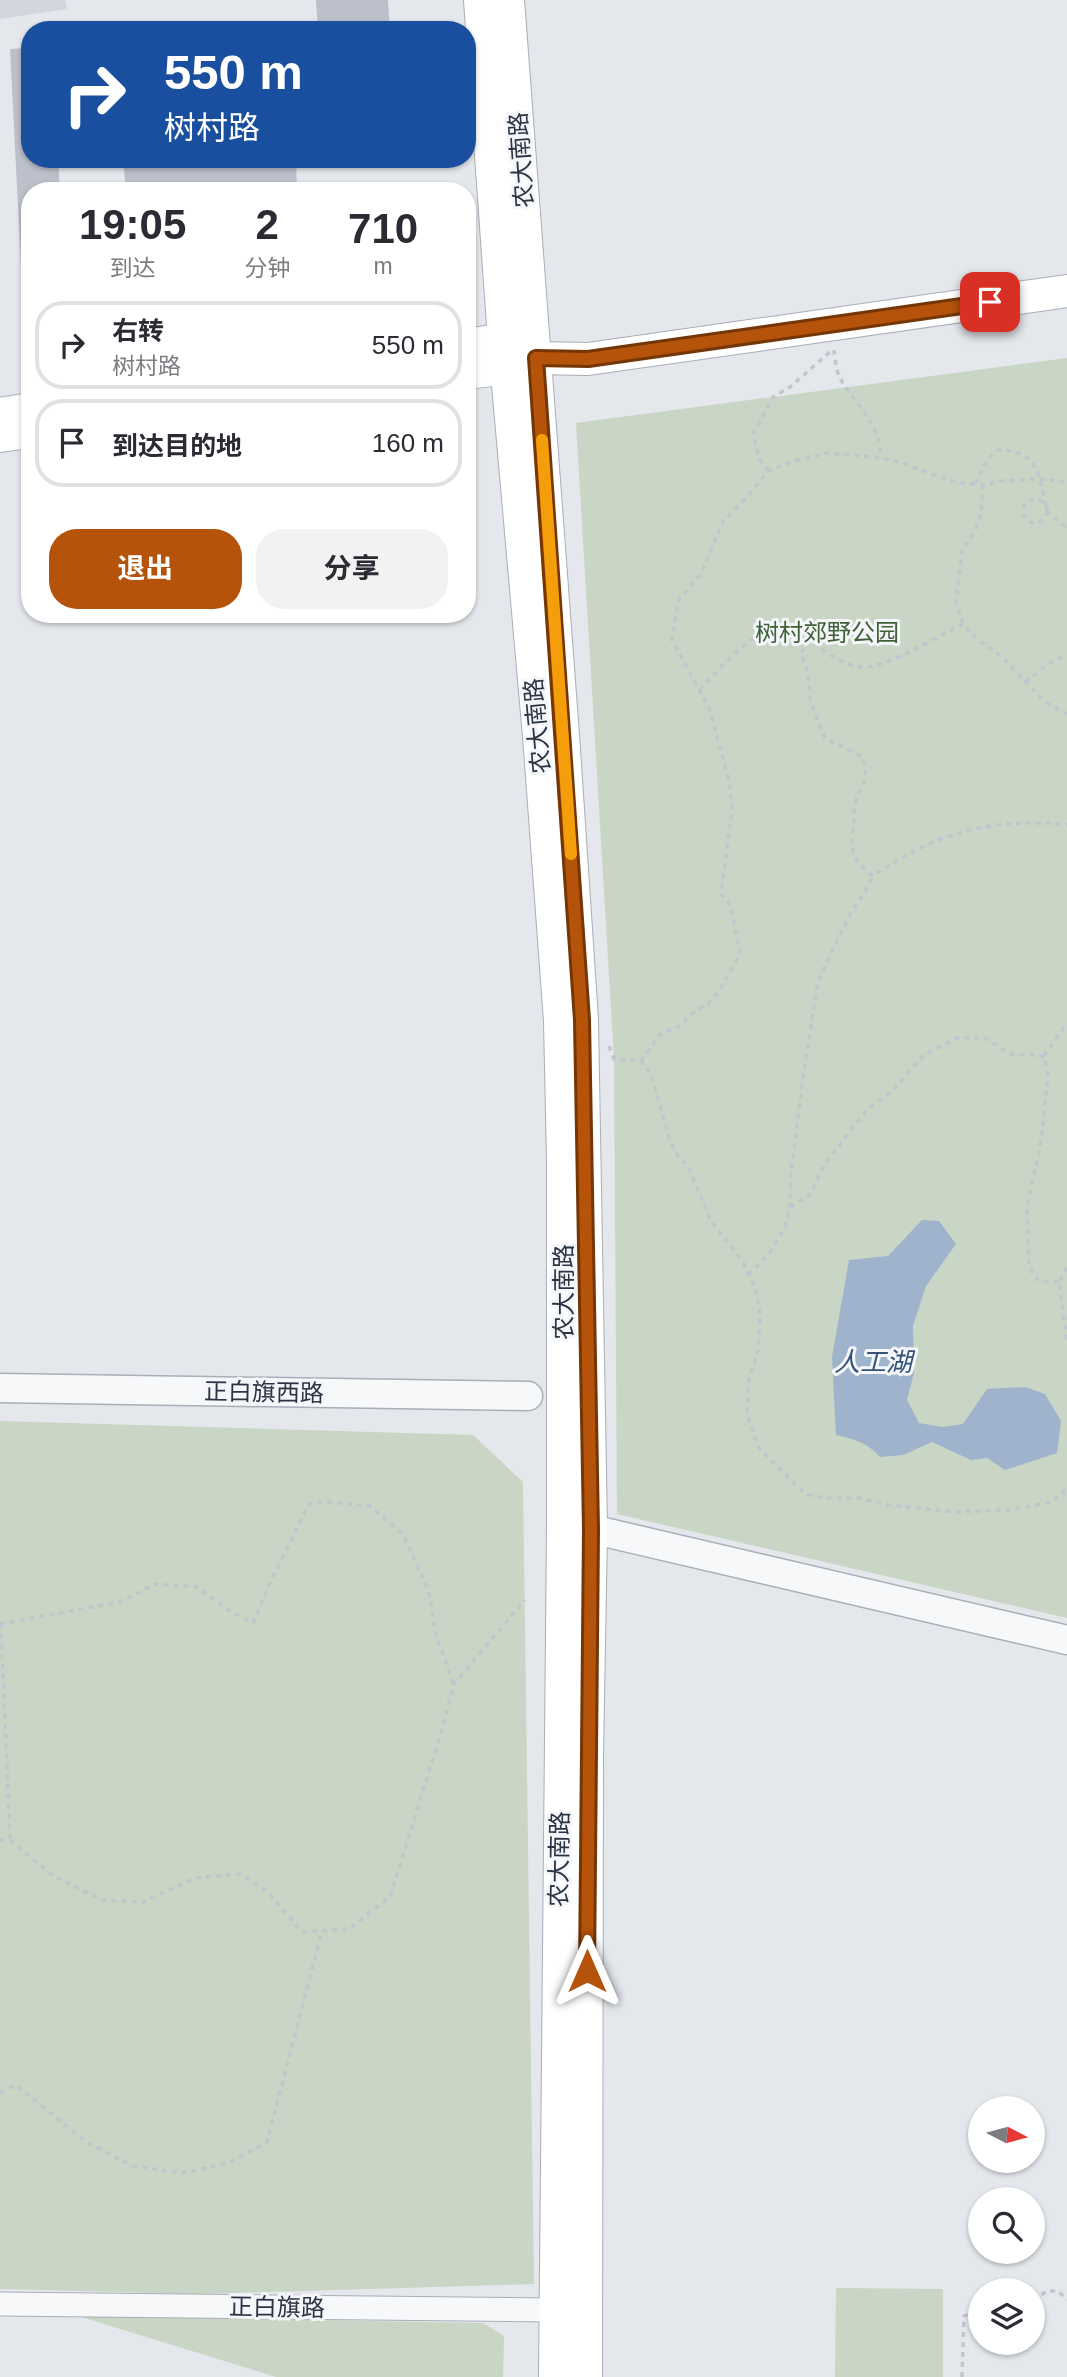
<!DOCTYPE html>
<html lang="zh">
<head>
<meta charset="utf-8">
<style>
  :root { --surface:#fff; --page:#f2f2f3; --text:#2b2b33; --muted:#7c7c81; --line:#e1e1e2; --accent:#b45309 }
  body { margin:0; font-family:Arial,"Noto Sans SC",sans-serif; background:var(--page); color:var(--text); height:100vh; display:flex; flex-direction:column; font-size:26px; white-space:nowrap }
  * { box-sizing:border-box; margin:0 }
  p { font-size:23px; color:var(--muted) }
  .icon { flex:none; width:38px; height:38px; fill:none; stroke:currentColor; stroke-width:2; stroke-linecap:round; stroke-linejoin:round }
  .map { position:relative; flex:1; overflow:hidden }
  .drawer { position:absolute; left:21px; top:182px; width:455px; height:441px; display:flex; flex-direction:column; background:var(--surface); border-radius:28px; box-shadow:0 2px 5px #0004 }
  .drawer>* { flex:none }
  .guide { position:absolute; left:21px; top:21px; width:455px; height:147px; border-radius:28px; box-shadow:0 2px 5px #0004; background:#1a4fa0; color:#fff; overflow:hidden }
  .needle { width:46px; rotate:96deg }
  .tools { position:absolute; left:968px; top:2096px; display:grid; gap:14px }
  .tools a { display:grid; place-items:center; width:77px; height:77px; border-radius:50%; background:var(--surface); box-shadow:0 2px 5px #0004; font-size:35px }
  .pin { position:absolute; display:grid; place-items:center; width:60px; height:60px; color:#fff; margin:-30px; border-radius:14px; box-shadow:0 4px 10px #0006 }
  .me { position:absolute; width:77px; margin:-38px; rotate:0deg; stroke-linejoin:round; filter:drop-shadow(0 0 5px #0008) }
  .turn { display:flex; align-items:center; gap:24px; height:147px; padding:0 28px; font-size:32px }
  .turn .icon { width:91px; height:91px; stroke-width:2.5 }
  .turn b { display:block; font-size:49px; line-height:60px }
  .eta { display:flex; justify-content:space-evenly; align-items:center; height:119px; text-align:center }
  .eta b { font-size:42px; font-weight:700; line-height:49px }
  .cta { display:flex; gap:14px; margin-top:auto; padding:14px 28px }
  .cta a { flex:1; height:80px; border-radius:28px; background:var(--accent); color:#fff; font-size:28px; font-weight:700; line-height:80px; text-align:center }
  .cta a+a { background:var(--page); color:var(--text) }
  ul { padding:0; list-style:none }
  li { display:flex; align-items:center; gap:21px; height:88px; margin:0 14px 10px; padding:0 14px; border:4px solid var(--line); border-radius:28px }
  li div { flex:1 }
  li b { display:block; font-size:26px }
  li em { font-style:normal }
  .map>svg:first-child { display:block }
</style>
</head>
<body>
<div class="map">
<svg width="1067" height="2377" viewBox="0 0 1067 2377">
  <rect width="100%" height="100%" fill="#e4e7ec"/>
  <!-- built -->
  <path fill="#d2d6de" d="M0,0h65l2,9 -67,10z"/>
  <!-- green -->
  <g fill="#c9d6c5">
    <path d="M1067,358v1260l-450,-104 -3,-455 -38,-636z"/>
    <path d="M0,1421l473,14 50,47 11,802 -334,10 -200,-5z"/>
    <path d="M836,2288l107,1v88h-108z"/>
    <path d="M78,2316l405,7 21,13 -1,41h-227z"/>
  </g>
  <!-- water -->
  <path fill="#9fb4cc" d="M922,1220l17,1 17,23 -30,42 -13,40 1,47 -7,27 12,23 23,4 21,-3 24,-35 38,-2 20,7 16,27 -4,32 -52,17 -18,-12 -16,2 -39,-18 -29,13 -23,2c-12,-14 -26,-18 -44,-22l-4,-78 17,-97 39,-4z"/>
  <!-- building -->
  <g fill="#bbc0ca">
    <path d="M316,0h72l2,30h-72z"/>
    <path d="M30,48v111h28l2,32h-30v153h-5l-15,-295z"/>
    <path d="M123,159h173l1,32h-171z"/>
    <path d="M358,183l25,1 11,7h-49z"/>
  </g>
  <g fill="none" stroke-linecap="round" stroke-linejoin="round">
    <!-- minor casing -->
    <g stroke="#a9aeb7" stroke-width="25">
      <path id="minor" d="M0,2304l555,6"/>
    </g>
    <!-- tertiary casing -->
    <g stroke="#a9aeb7" stroke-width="31">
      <g id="tertiary">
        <path d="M0,1388l528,8"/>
        <path d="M591,1529l476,111"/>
      </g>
    </g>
    <!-- secondary casing -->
    <g stroke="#a9aeb7" stroke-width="34">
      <g id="secondary">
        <path d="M480,0l24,339 35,397 21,285 3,141v365l-8,850"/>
        <path d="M508,0l55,735 19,285 9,509 -4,226 -1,622"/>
        <path d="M467,345l37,-6 18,11"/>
        <path d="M467,373l40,-5 29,-10 52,1 479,-68"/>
        <path d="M0,414l30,-5"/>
        <path d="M0,436l30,-4"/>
      </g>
    </g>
    <!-- path -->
    <g stroke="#c2c5cb" stroke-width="3.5" stroke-dasharray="5 5" stroke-linecap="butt">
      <path d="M834,350c1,9 2,20 6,28 14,26 43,48 40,80"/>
      <path d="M768,471l-8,-11 -7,-26 20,-37 17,-10 42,-37"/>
      <path d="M975,484l13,-25 9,-9c43,-1 42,27 50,62l20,16"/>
      <path d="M983,485l-2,29 -5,15 -14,21 -6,52 7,22 14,15 25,18 43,45 22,12"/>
      <circle cx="1035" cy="511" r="12"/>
      <path d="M963,624c-23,11 -79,45 -101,43 -18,-1 -39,-16 -52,-27l-9,13 7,20 2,25 8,25 7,15 37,19c8,20 1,25 -6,43 -2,6 -2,15 -2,22 -3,28 -5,35 19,54 62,-43 118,-59 194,-51"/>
      <path d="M1025,682l25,-19 17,-8"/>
      <path d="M700,690c11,-13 39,-43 53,-51 13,-6 43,-2 57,1"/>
      <path d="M609,1046l5,13 27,2 10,13 19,67 9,16 10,11 22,53 32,41 13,28 4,24 -2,37 -10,32 -1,31 11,33 47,47 20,4h33l30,7 66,7 56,-2 42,-8 15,-14"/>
      <path d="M1044,1056l23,-33"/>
      <path d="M641,1061l19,-27 19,-8 18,-16 11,-6 11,-13 21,-37 -9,-48 -10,-12 11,-85 -3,-29 -20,-72 -37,-68 6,-39 23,-27 22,-53 26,-26 19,-24 23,-9 36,-9 47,4 26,5 39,15 22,6 22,2 18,-4 40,-2 26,3"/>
      <path d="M790,1207l19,-11 16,-32 41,-53 26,-20 31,-35 33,-18h29l25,16 34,2 4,20 -7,66 -14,65 2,61 10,13 20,1"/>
      <path d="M1067,1267l-8,15 8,58"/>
      <path d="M749,1275l22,-24 14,-24 5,-20 1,-34 12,-95 15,-97 34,-71 12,-16 9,-18"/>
      <path d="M0,1624l120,-22 35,-18 42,3 33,24 23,12 16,-38 40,-81 21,-2 40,4 33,28 26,58 7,44 18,48"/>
      <path d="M1,1624l9,216"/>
      <path d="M0,1840h10l43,36 49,24 41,2 52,-24 45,-4 28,18 34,40 47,-3 41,-32 50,-161 14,-52 71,-84"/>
      <path d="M0,2093l16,-8 70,57 47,24 49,7 47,-10 38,-21 55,-211"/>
      <path d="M1002,2291h14"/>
      <path d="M1032,2297h6l9,-6h11l9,9"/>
      <path d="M962,2377l2,-61 11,-4 5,-6"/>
    </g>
    <!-- minor -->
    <use href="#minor" stroke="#f7f8fa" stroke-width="23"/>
    <!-- tertiary -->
    <use href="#tertiary" stroke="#f7f8fa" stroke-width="28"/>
    <!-- secondary -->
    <use href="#secondary" stroke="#fff" stroke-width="32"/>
  </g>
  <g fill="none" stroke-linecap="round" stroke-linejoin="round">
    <!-- route casing -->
    <g stroke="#753606" stroke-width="18">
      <path id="route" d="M587,1971l4,-441 -9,-510 -46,-662 52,1 402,-57"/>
    </g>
    <!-- route -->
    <use href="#route" stroke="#b45309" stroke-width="12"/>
    <!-- slow -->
    <path stroke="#f59e0b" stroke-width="12" d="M542,440l29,414"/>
  </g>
  <g text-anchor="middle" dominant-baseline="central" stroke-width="6" stroke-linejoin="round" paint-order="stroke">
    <!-- street labels -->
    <g font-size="24" fill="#2b3445" stroke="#f4f6f9">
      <text transform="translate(521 160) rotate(-94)">农大南路</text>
      <text transform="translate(537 726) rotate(-95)">农大南路</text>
      <text transform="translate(563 1292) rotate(-90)">农大南路</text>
      <text transform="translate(264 1392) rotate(1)">正白旗西路</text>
      <text transform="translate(559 1859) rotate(-89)">农大南路</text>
      <text transform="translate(277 2307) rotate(1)">正白旗路</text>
    </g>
    <!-- park labels -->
    <g font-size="24" fill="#3f6138" stroke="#f4f6f9">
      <text x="827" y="632">树村郊野公园</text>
    </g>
    <!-- water labels -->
    <g font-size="26" font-style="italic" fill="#34527a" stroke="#f4f6f9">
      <text x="873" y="1362">人工湖</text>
    </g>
  </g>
</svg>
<div class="tools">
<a><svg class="needle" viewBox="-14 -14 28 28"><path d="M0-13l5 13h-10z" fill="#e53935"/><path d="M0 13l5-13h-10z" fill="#7c7c81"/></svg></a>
<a><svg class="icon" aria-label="search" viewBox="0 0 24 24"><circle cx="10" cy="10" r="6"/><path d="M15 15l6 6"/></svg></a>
<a><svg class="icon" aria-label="layers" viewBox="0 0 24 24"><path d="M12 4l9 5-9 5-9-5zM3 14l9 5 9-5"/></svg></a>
</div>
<div class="pin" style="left:990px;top:302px;background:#d93025"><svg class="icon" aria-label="arrive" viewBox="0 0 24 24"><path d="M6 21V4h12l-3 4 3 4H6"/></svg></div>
<svg class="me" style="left:587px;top:1971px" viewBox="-20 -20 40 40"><path d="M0-17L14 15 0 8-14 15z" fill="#b45309" stroke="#fff" stroke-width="4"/></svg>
<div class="guide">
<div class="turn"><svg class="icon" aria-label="right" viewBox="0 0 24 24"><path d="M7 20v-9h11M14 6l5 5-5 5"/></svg><div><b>550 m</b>树村路</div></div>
</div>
<section class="drawer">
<div class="eta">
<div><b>19:05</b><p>到达</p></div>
<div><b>2</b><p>分钟</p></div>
<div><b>710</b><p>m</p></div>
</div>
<ul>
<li><svg class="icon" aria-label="right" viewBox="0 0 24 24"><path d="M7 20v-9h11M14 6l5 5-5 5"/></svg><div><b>右转</b><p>树村路</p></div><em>550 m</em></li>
<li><svg class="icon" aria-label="arrive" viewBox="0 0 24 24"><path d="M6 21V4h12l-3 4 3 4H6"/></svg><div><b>到达目的地</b></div><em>160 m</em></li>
</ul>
<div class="cta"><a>退出</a><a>分享</a></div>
</section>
</div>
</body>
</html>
